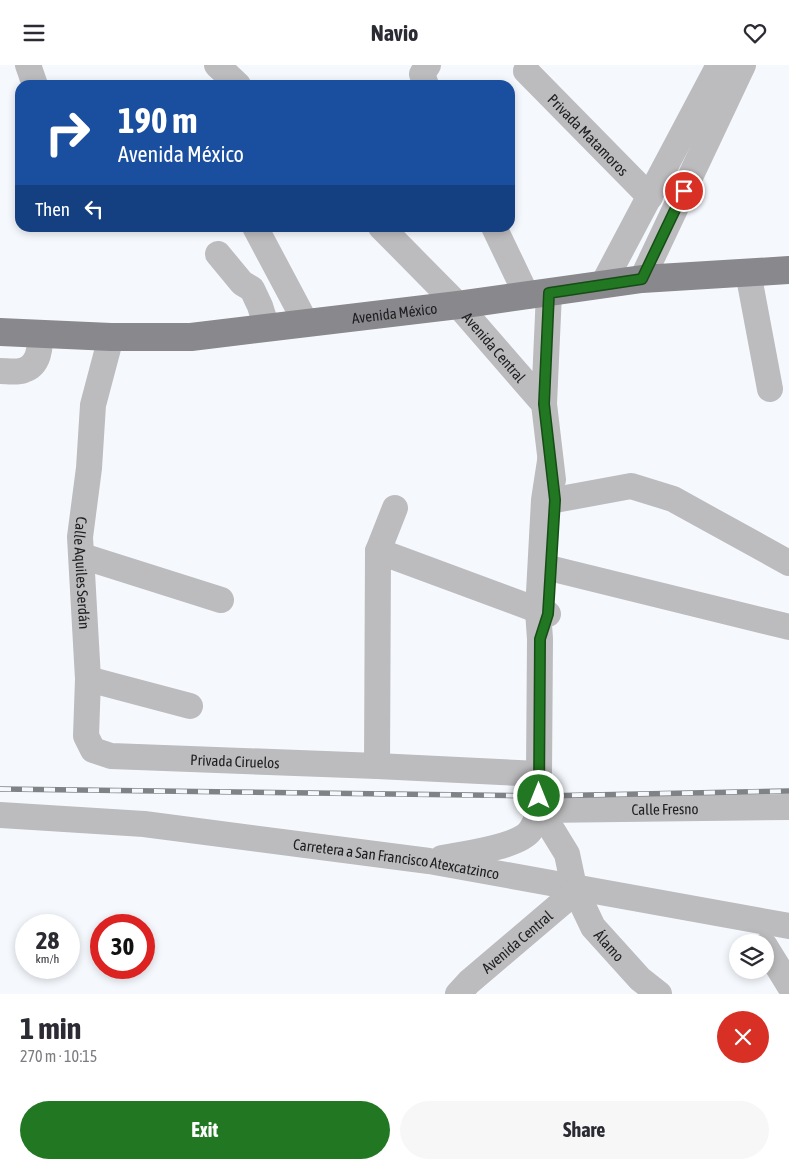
<!DOCTYPE html>
<html lang="en">
<head>
<meta charset="utf-8">
<style>
  :root { --surface:#fff; --page:#f7f7f7; --text:#2b2b33; --muted:#7c7c81; --accent:#272 }
  body { margin:0; font-family:"Asap Condensed",sans-serif; background:var(--page); color:var(--text); height:100vh; display:flex; flex-direction:column; font-size:19px; white-space:nowrap }
  * { box-sizing:border-box; margin:0 }
  p { font-size:16px; color:var(--muted) }
  .icon { flex:none; width:28px; height:28px; fill:none; stroke:currentColor; stroke-width:2; stroke-linecap:round; stroke-linejoin:round }
  .map { position:relative; height:929px; overflow:hidden }
  .sheet { display:flex; flex-direction:column; background:var(--surface); flex:1 }
  .sheet>* { flex:none }
  .top-card { position:absolute; left:15px; top:15px; width:500px; height:152px; border-radius:15px; box-shadow:0 2px 8px #0003; background:#1a4fa0; color:#fff; overflow:hidden }
  .fabs { position:absolute; left:729px; top:869px; display:grid; gap:10px }
  .fabs a { display:grid; place-items:center; width:45px; height:45px; border-radius:50%; background:var(--surface); box-shadow:0 2px 8px #0003; font-size:25px }
  .speed { position:absolute; left:15px; top:849px; display:flex; gap:10px; font-size:25px; font-weight:700; text-align:center }
  .speed>* { display:grid; place-content:center; width:65px; height:65px; border-radius:50%; background:var(--surface); box-shadow:0 2px 8px #0003; line-height:1 }
  .speed small { font-size:12px; font-weight:400 }
  .speed .limit { border:8px solid #d22; background:#fff; color:#111 }
  .pin { position:absolute; display:grid; place-items:center; width:42px; height:42px; color:#fff; margin:-21px; border:2px solid #fff; border-radius:50%; box-shadow:0 1px 5px #0007 }
  .me { position:absolute; width:55px; margin:-28px; rotate:0deg; stroke-linejoin:round; filter:drop-shadow(0 0 4px #0008) }
  .turn { display:flex; align-items:center; gap:18px; height:105px; padding:0 20px; font-size:22px }
  .turn .icon { width:65px; height:65px; stroke-width:2.5 }
  .turn b { display:block; font-size:35px; line-height:42px }
  .then { display:flex; align-items:center; height:48px; padding:0 20px; background:#0003; gap:10px; font-size:19px }
  .round { display:grid; place-items:center; flex:none; width:52px; height:52px; border-radius:26px; background:var(--page) }
  .overview { display:flex; align-items:center; justify-content:space-between; height:85px; padding:0 20px }
  h1 { font-size:30px; font-weight:700; line-height:38px }
  .button { display:flex; gap:10px; margin-top:auto; padding:10px 20px }
  .button a { flex:1; height:58px; border-radius:30px; background:var(--accent); color:#fff; font-size:20px; font-weight:700; line-height:58px; text-align:center }
  .button a+a { background:var(--page); color:var(--text) }
  header { display:flex; justify-content:space-between; align-items:center; height:65px; padding:0 20px; background:var(--surface); font-size:22px; font-weight:700 }
  .map>svg:first-child { display:block }
</style>
</head>
<body>
<header><svg class="icon" aria-label="menu" viewBox="0 0 24 24"><path d="M4 6h16M4 12h16M4 18h16"/></svg>Navio<svg class="icon" aria-label="heart" viewBox="0 0 24 24"><path d="M12 20l-8-8c-3-5 5-10 8-4 3-6 11-1 8 4z"/></svg></header>
<div class="map">
<svg width="789" height="929" viewBox="0 0 789 929">
  <rect width="100%" height="100%" fill="#f5f9fd"/>
  <g fill="none" stroke-linecap="round" stroke-linejoin="round">
    <!-- minor -->
    <g stroke="#bcbbbd" stroke-width="26">
      <path d="M28,0l7,20"/>
      <path d="M217,0l21,20"/>
      <path id="s1" d="M526,6l124,126"/>
      <path d="M426,20l-4,-11 6,-9"/>
      <path d="M255,162l51,96"/>
      <path id="s2" d="M381,162l77,78 86,99 9,76"/>
      <path d="M494,162l33,69"/>
      <path d="M218,189l24,29 10,6 8,17 7,22"/>
      <path d="M748,207l22,117"/>
      <path d="M642,214l101,-214"/>
      <path d="M603,219l116,-219"/>
      <path id="s3" d="M111,272l-18,68 -4,63 -9,69 8,142 -2,57 7,14 18,6 266,10 162,8"/>
      <path d="M0,306c7,0 17,2 24,-1 15,-5 17,-23 15,-36"/>
      <path d="M544,339l5,-111"/>
      <path id="s4" d="M550,396l-6,39 -6,111 2,28 -1,135 1,36 27,44 7,33 19,40 47,52 19,15"/>
      <path d="M555,435l76,-14 42,13 116,64"/>
      <path d="M378,486l17,-43"/>
      <path d="M82,491l139,44"/>
      <path d="M541,501l248,61"/>
      <path d="M88,614l102,27"/>
      <path d="M377,701l1,-215 170,63"/>
      <path id="s5" d="M540,745l249,-3"/>
      <path id="s6" d="M0,750l144,9 285,37 360,65"/>
      <path d="M442,793c21,-4 76,-11 88,-27 5,-6 7,-15 10,-21"/>
      <path d="M765,881l24,39"/>
      <path id="s7" d="M458,929l11,-12 107,-91"/>
    </g>
    <!-- major -->
    <path stroke="#89888c" stroke-width="28" id="s8" d="M0,267l111,5h80l267,-32 184,-26 147,-9"/>
    <!-- rail casing -->
    <g stroke="#808386" stroke-width="5.5">
      <path id="rail" d="M0,724l539,7 250,-5"/>
    </g>
    <!-- rail -->
    <use href="#rail" stroke="#f5f9fd" stroke-width="4" stroke-dasharray="11" stroke-linecap="butt"/>
  </g>
  <g fill="none" stroke-linecap="round" stroke-linejoin="round">
    <!-- route casing -->
    <g stroke="#164d16" stroke-width="12">
      <path id="route" d="M539,731l1,-157 8,-25 7,-114 -11,-96 5,-111 93,-14 42,-88"/>
    </g>
    <!-- route -->
    <use href="#route" stroke="#272" stroke-width="9"/>
  </g>
  <g text-anchor="middle" dominant-baseline="central" stroke-width="4" stroke-linejoin="round" paint-order="stroke">
    <!-- street labels -->
    <g font-size="15" fill="#1d1e20" stroke="#f5f9fd">
      <text stroke="none"><textPath href="#s1" startOffset="89">Privada Matamoros</textPath></text>
      <text stroke="none"><textPath href="#s8" startOffset="396">Avenida México</textPath></text>
      <text stroke="none"><textPath href="#s2" startOffset="165">Avenida Central</textPath></text>
      <text stroke="none"><textPath href="#s3" startOffset="239">Calle Aquiles Serdán</textPath></text>
      <text stroke="none"><textPath href="#s3" startOffset="561">Privada Ciruelos</textPath></text>
      <text stroke="none"><textPath href="#s5" startOffset="125">Calle Fresno</textPath></text>
      <text stroke="none"><textPath href="#s6" startOffset="399">Carretera a San Francisco Atexcatzinco</textPath></text>
      <text stroke="none"><textPath href="#s7" startOffset="79">Avenida Central</textPath></text>
      <text stroke="none"><textPath href="#s4" startOffset="504">Álamo</textPath></text>
    </g>
  </g>
</svg>
<div class="fabs">
<a><svg class="icon" aria-label="layers" viewBox="0 0 24 24"><path d="M12 4l9 5-9 5-9-5zM3 14l9 5 9-5"/></svg></a>
</div>
<div class="speed"><div>28<small>km/h</small></div><div class="limit">30</div></div>
<div class="pin" style="left:684px;top:126px;background:#d93025"><svg class="icon" aria-label="arrive" viewBox="0 0 24 24"><path d="M6 21V4h12l-3 4 3 4H6"/></svg></div>
<svg class="me" style="left:539px;top:731px" viewBox="-20 -20 40 40"><circle r="17" fill="#272" stroke="#fff" stroke-width="3"/><path d="M0-11L8 9 0 5-8 9z" fill="#fff"/></svg>
<div class="top-card">
<div class="turn"><svg class="icon" aria-label="right" viewBox="0 0 24 24"><path d="M7 20v-9h11M14 6l5 5-5 5"/></svg><div><b>190 m</b>Avenida México</div></div>
<div class="then">Then<svg class="icon" aria-label="left" viewBox="0 0 24 24"><path d="M17 20v-9H6M10 6l-5 5 5 5"/></svg></div>
</div>
</div>
<section class="sheet">
<div class="overview"><div><h1>1 min</h1><p>270 m · 10:15</p></div><a class="round" style="background:#d93025;color:#fff"><svg class="icon" aria-label="close" viewBox="0 0 24 24"><path d="M6 6l12 12M18 6L6 18"/></svg></a></div>
<div class="button"><a>Exit</a><a>Share</a></div>
</section>
</body>
</html>
